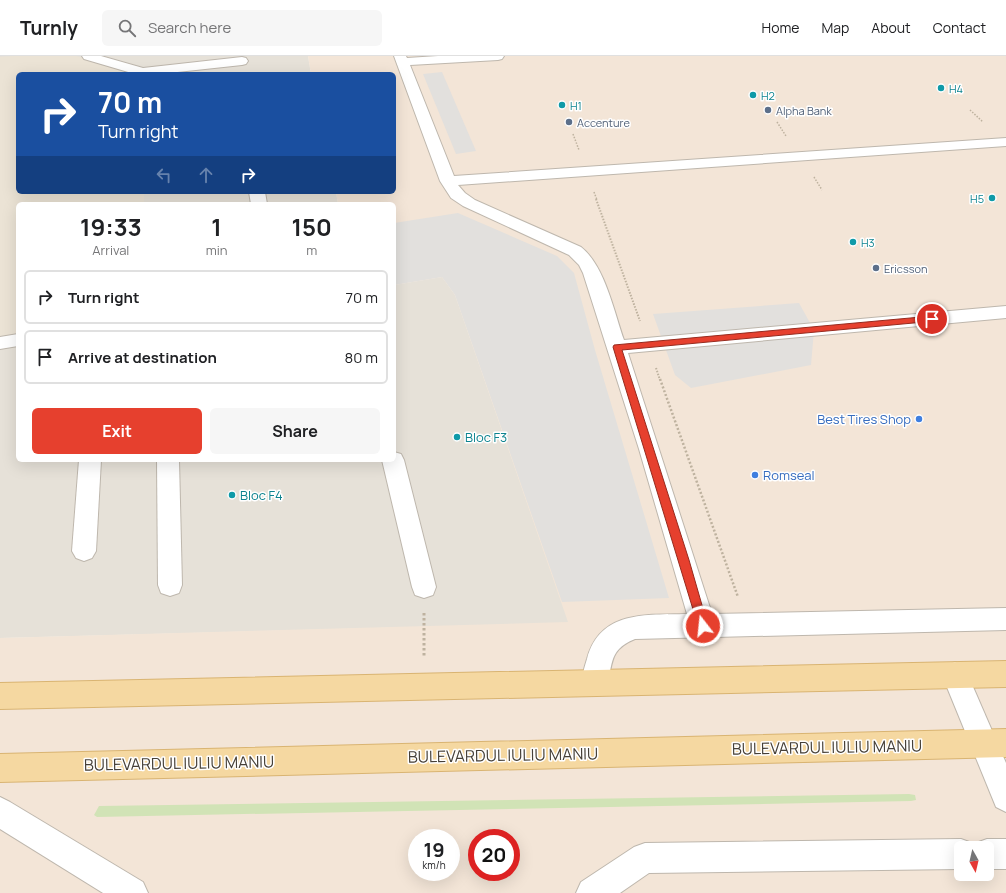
<!DOCTYPE html>
<html lang="en">
<head>
<meta charset="utf-8">
<style>
  :root { --surface:#fff; --page:#f6f6f6; --text:#202124; --muted:#757577; --line:#e0e0e0; --accent:#e6402e }
  body { margin:0; font-family:Manrope,sans-serif; background:var(--page); color:var(--text); height:100vh; display:flex; flex-direction:column; font-size:15px; white-space:nowrap }
  * { box-sizing:border-box; margin:0 }
  p { font-size:13px; color:var(--muted) }
  .icon { flex:none; width:22px; height:22px; fill:none; stroke:currentColor; stroke-width:2; stroke-linecap:round; stroke-linejoin:round }
  .map { position:relative; flex:1; overflow:hidden }
  .side { position:absolute; left:16px; top:146px; width:380px; height:260px; display:flex; flex-direction:column; background:var(--surface); border-radius:6px; box-shadow:0 4px 16px #0002 }
  .side>* { flex:none }
  .hud { position:absolute; left:16px; top:16px; width:380px; height:122px; border-radius:6px; box-shadow:0 4px 16px #0002; background:#1a4fa0; color:#fff; overflow:hidden }
  .needle { width:26px; rotate:172deg }
  .controls { position:absolute; left:954px; top:785px; display:grid; gap:8px }
  .controls a { display:grid; place-items:center; width:40px; height:40px; border-radius:6px; background:var(--surface); box-shadow:0 4px 16px #0002; font-size:20px }
  .speed { position:absolute; left:408px; top:773px; display:flex; gap:8px; font-size:20px; font-weight:700; text-align:center }
  .speed>* { display:grid; place-content:center; width:52px; height:52px; border-radius:50%; background:var(--surface); box-shadow:0 4px 16px #0002; line-height:1 }
  .speed small { font-size:10px; font-weight:400 }
  .speed .limit { border:6px solid #d22; background:#fff; color:#111 }
  .pin { position:absolute; display:grid; place-items:center; width:34px; height:34px; color:#fff; margin:-17px; border:2px solid #fff; border-radius:50%; box-shadow:0 1px 4px #0007 }
  .me { position:absolute; width:44px; margin:-22px; rotate:344deg; stroke-linejoin:round; filter:drop-shadow(0 0 3px #0008) }
  .turn { display:flex; align-items:center; gap:14px; height:84px; padding:0 16px; font-size:18px }
  .turn .icon { width:52px; height:52px; stroke-width:2.5 }
  .turn b { display:block; font-size:28px; line-height:34px }
  .lanes { display:flex; align-items:center; height:38px; padding:0 16px; background:#0003; justify-content:center; gap:20px; direction:ltr }
  .lanes .off { opacity:.35 }
  .eta { display:flex; justify-content:space-evenly; align-items:center; height:68px; text-align:center }
  .eta b { font-size:24px; font-weight:700; line-height:28px }
  .button { display:flex; gap:8px; margin-top:auto; padding:8px 16px }
  .button a { flex:1; height:46px; border-radius:6px; background:var(--accent); color:#fff; font-size:16px; font-weight:700; line-height:46px; text-align:center }
  .button a+a { background:var(--page); color:var(--text) }
  ul { padding:0; list-style:none }
  li { display:flex; align-items:center; gap:12px; height:54px; margin:0 8px 6px; padding:0 8px; border:2px solid var(--line); border-radius:6px }
  li div { flex:1 }
  li b { display:block; font-size:15px }
  li em { font-style:normal }
  header { display:flex; align-items:center; gap:24px; box-sizing:border-box; height:56px; padding:0 20px; background:var(--surface); border-bottom:1px solid var(--line) }
  header strong { font-size:19px }
  nav { display:flex; gap:22px; margin-inline-start:auto; font-size:14px }
  .search { width:280px; height:36px; background:var(--page); display:flex; align-items:center; gap:10px; box-sizing:border-box; padding:0 14px; border-radius:6px; color:var(--muted); font-size:15px }
  .map>svg:first-child { display:block }
</style>
</head>
<body>
<header>
<strong>Turnly</strong>
<div class="search"><svg class="icon" aria-label="search" viewBox="0 0 24 24"><circle cx="10" cy="10" r="6"/><path d="M15 15l6 6"/></svg>Search here</div>
<nav><a>Home</a><a>Map</a><a>About</a><a>Contact</a></nav>
</header>
<div class="map">
<svg width="1006" height="837" viewBox="0 0 1006 837">
  <rect width="100%" height="100%" fill="#f3f0e9"/>
  <!-- residential -->
  <path fill="#e6e1d8" d="M0,0h308l3,18h-293v118h318l2,12h-320v256h376v-175l48,-8 13,18 114,328 -569,15z"/>
  <!-- commercial -->
  <path fill="#f3e5d7" fill-rule="evenodd" d="M308,0h698v837h-1006v-255l568,-16 -113,-327 -13,-18 -48,8v-81h-56l-2,-12h58v-118h-83zM417,782h34v34h-34zM477,782h34v34h-34zM961,792h26v26h-26z"/>
  <!-- education -->
  <path fill="#ebe3d5" d="M14,0h62l57,18h-115v118h126v12h-126v130l-18,3v-280z"/>
  <!-- green -->
  <path fill="#d1e3b6" d="M909,738l6,1 1,5 -5,1 -814,16 -3,-2 5,-9z"/>
  <!-- parking -->
  <g fill="#e2e0dd">
    <path d="M442,16l34,79 -20,3 -33,-80z"/>
    <path d="M458,157l99,43 17,17 21,77 74,248 -107,4 -107,-307 -13,-18 -48,8v-62z"/>
    <path d="M799,247l15,27 -3,35 -120,23 -16,-13 -22,-61z"/>
  </g>
  <g fill="none" stroke-linecap="round" stroke-linejoin="round">
    <!-- minor casing -->
    <g stroke="#beb7ad" stroke-width="2">
      <g id="minor">
        <path d="M82,0h19l42,12 99,-11 4,1 2,3 -2,3 -4,1 -83,9h-24l-51,-15z"/>
        <path d="M394,0h12l1,2 31,-2h66l-2,3 -4,1 -88,5 44,111 552,-38v8l-548,39 7,8 10,7 106,47c24,19 33,65 43,93l382,-34v12l-378,35 84,261 294,-6v22l-371,9c-30,12 -20,29 -31,53l-9,4 -9,-4c-6,-12 -3,-20 1,-33 13,-49 59,-44 100,-45l-48,-165 -56,-176 -4,-8 -10,-10 -106,-49 -12,-8 -11,-17z"/>
        <path d="M249,136h16l2,12h-16z"/>
        <path d="M18,278v12l-18,3v-12z"/>
        <path d="M394,396l7,2 3,6 32,127 -3,8 -9,3 -9,-3 -3,-8 -30,-127h12z"/>
        <path d="M79,404h22l-5,91 -4,7 -8,3 -8,-3 -4,-7z"/>
        <path d="M157,404h22l3,125 -3,8 -9,3 -9,-3 -3,-8z"/>
        <path d="M955,606l9,4 42,97v49l-10,-5 -54,-132 4,-9z"/>
        <path d="M0,741l10,5 133,80 5,11h-45l-103,-64z"/>
        <path d="M961,783l11,4 2,5h-13v21l-312,4 -29,20h-44l5,-11 53,-35 11,-4z"/>
        <path d="M987,783h19v30h-19v-21h-13l2,-5z"/>
      </g>
    </g>
    <!-- major casing -->
    <g stroke="#d9b472" stroke-width="2">
      <g id="major">
        <path d="M1006,605v26l-1006,22v-26z"/>
        <path d="M1006,673v28l-1006,25v-28z"/>
      </g>
    </g>
    <!-- path-far3 -->
    <g stroke="#beb29f" stroke-width="1.5" stroke-dasharray="1.5 1.5" stroke-linecap="butt">
      <path d="M970,54l13,12"/>
      <path d="M777,66l9,14"/>
      <path d="M573,78l6,16"/>
      <path d="M814,121l8,13"/>
      <path d="M594,136l3,8"/>
    </g>
    <!-- path-far2 -->
    <g stroke="#beb29f" stroke-width="2" stroke-dasharray="1.5 1.5" stroke-linecap="butt">
      <path d="M596,143l44,122"/>
      <path d="M656,312l4,12"/>
    </g>
    <!-- path-far1 -->
    <path stroke="#beb29f" stroke-width="2.5" stroke-dasharray="2 2" stroke-linecap="butt" d="M660,323l78,218"/>
    <!-- path -->
    <path stroke="#beb29f" stroke-width="3" stroke-dasharray="2.5 2.5" stroke-linecap="butt" d="M424,557v43"/>
    <!-- minor -->
    <use href="#minor" fill="#fff" fill-rule="evenodd"/>
    <!-- major -->
    <use href="#major" fill="#f5d8a1" fill-rule="evenodd"/>
  </g>
  <!-- route -->
  <path fill="#e6402e" stroke="#962a1e" d="M932,260l4,3 -1,2 -313,29 67,210 19,66 -2,3 -3,2 -4,-2 -86,-282 1,-2z"/>
  <!-- markers -->
  <g fill="#0f9aa8" stroke="#fff" stroke-width="1.5">
    <circle cx="941" cy="32" r="4"/>
    <circle cx="753" cy="39" r="4"/>
    <circle cx="562" cy="49" r="4"/>
    <circle cx="992" cy="142" r="4"/>
    <circle cx="853" cy="186" r="4"/>
    <circle cx="457" cy="381" r="4"/>
    <circle cx="232" cy="439" r="4"/>
  </g>
  <g fill="#5c6f8a" stroke="#fff" stroke-width="1.5">
    <circle cx="768" cy="54" r="4"/>
    <circle cx="569" cy="66" r="4"/>
    <circle cx="876" cy="212" r="4"/>
  </g>
  <g fill="#3f7fe0" stroke="#fff" stroke-width="1.5">
    <circle cx="919" cy="363" r="4"/>
    <circle cx="755" cy="419" r="4"/>
  </g>
  <g text-anchor="middle" dominant-baseline="central" stroke-width="3" stroke-linejoin="round" paint-order="stroke">
    <!-- far-culture labels -->
    <g font-size="11" fill="#0d838f" stroke="#fff" text-anchor="start">
      <text x="949" y="32">H4</text>
      <text x="761" y="39">H2</text>
      <text x="570" y="49">H1</text>
      <text x="984" y="142" text-anchor="end">H5</text>
      <text x="861" y="186">H3</text>
    </g>
    <!-- far-service labels -->
    <g font-size="11" fill="#4e5e75" stroke="#fff" text-anchor="start">
      <text x="776" y="54">Alpha Bank</text>
      <text x="577" y="66">Accenture</text>
      <text x="884" y="212">Ericsson</text>
    </g>
    <!-- shop labels -->
    <g font-size="13" fill="#366cbe" stroke="#fff" text-anchor="end">
      <text x="911" y="363">Best Tires Shop</text>
      <text x="763" y="419" text-anchor="start">Romseal</text>
    </g>
    <!-- culture labels -->
    <g font-size="13" fill="#0d838f" stroke="#fff" text-anchor="start">
      <text x="465" y="381">Bloc F3</text>
      <text x="240" y="439">Bloc F4</text>
    </g>
    <!-- near-street labels -->
    <g font-size="16" fill="#464038" stroke="#fff">
      <text transform="translate(827 691) rotate(-1)">BULEVARDUL IULIU MANIU</text>
      <text transform="translate(503 699) rotate(-1)">BULEVARDUL IULIU MANIU</text>
      <text transform="translate(179 707) rotate(-1)">BULEVARDUL IULIU MANIU</text>
    </g>
  </g>
</svg>
<div class="controls">
<a><svg class="needle" viewBox="-14 -14 28 28"><path d="M0-13l5 13h-10z" fill="#e53935"/><path d="M0 13l5-13h-10z" fill="#757577"/></svg></a>
</div>
<div class="speed"><div>19<small>km/h</small></div><div class="limit">20</div></div>
<div class="pin" style="left:932px;top:263px;background:#d93025"><svg class="icon" aria-label="arrive" viewBox="0 0 24 24"><path d="M6 21V4h12l-3 4 3 4H6"/></svg></div>
<svg class="me" style="left:703px;top:570px" viewBox="-20 -20 40 40"><circle r="17" fill="#e6402e" stroke="#fff" stroke-width="3"/><path d="M0-11L8 9 0 5-8 9z" fill="#fff"/></svg>
<div class="hud">
<div class="turn"><svg class="icon" aria-label="right" viewBox="0 0 24 24"><path d="M7 20v-9h11M14 6l5 5-5 5"/></svg><div><b>70 m</b>Turn right</div></div>
<div class="lanes"><svg class="icon off" aria-label="left" viewBox="0 0 24 24"><path d="M17 20v-9H6M10 6l-5 5 5 5"/></svg><svg class="icon off" aria-label="ahead" viewBox="0 0 24 24"><path d="M12 20V5M6 11l6-6 6 6"/></svg><svg class="icon" aria-label="right" viewBox="0 0 24 24"><path d="M7 20v-9h11M14 6l5 5-5 5"/></svg></div>
</div>
<section class="side">
<div class="eta">
<div><b>19:33</b><p>Arrival</p></div>
<div><b>1</b><p>min</p></div>
<div><b>150</b><p>m</p></div>
</div>
<ul>
<li><svg class="icon" aria-label="right" viewBox="0 0 24 24"><path d="M7 20v-9h11M14 6l5 5-5 5"/></svg><div><b>Turn right</b></div><em>70 m</em></li>
<li><svg class="icon" aria-label="arrive" viewBox="0 0 24 24"><path d="M6 21V4h12l-3 4 3 4H6"/></svg><div><b>Arrive at destination</b></div><em>80 m</em></li>
</ul>
<div class="button"><a>Exit</a><a>Share</a></div>
</section>
</div>
</body>
</html>
